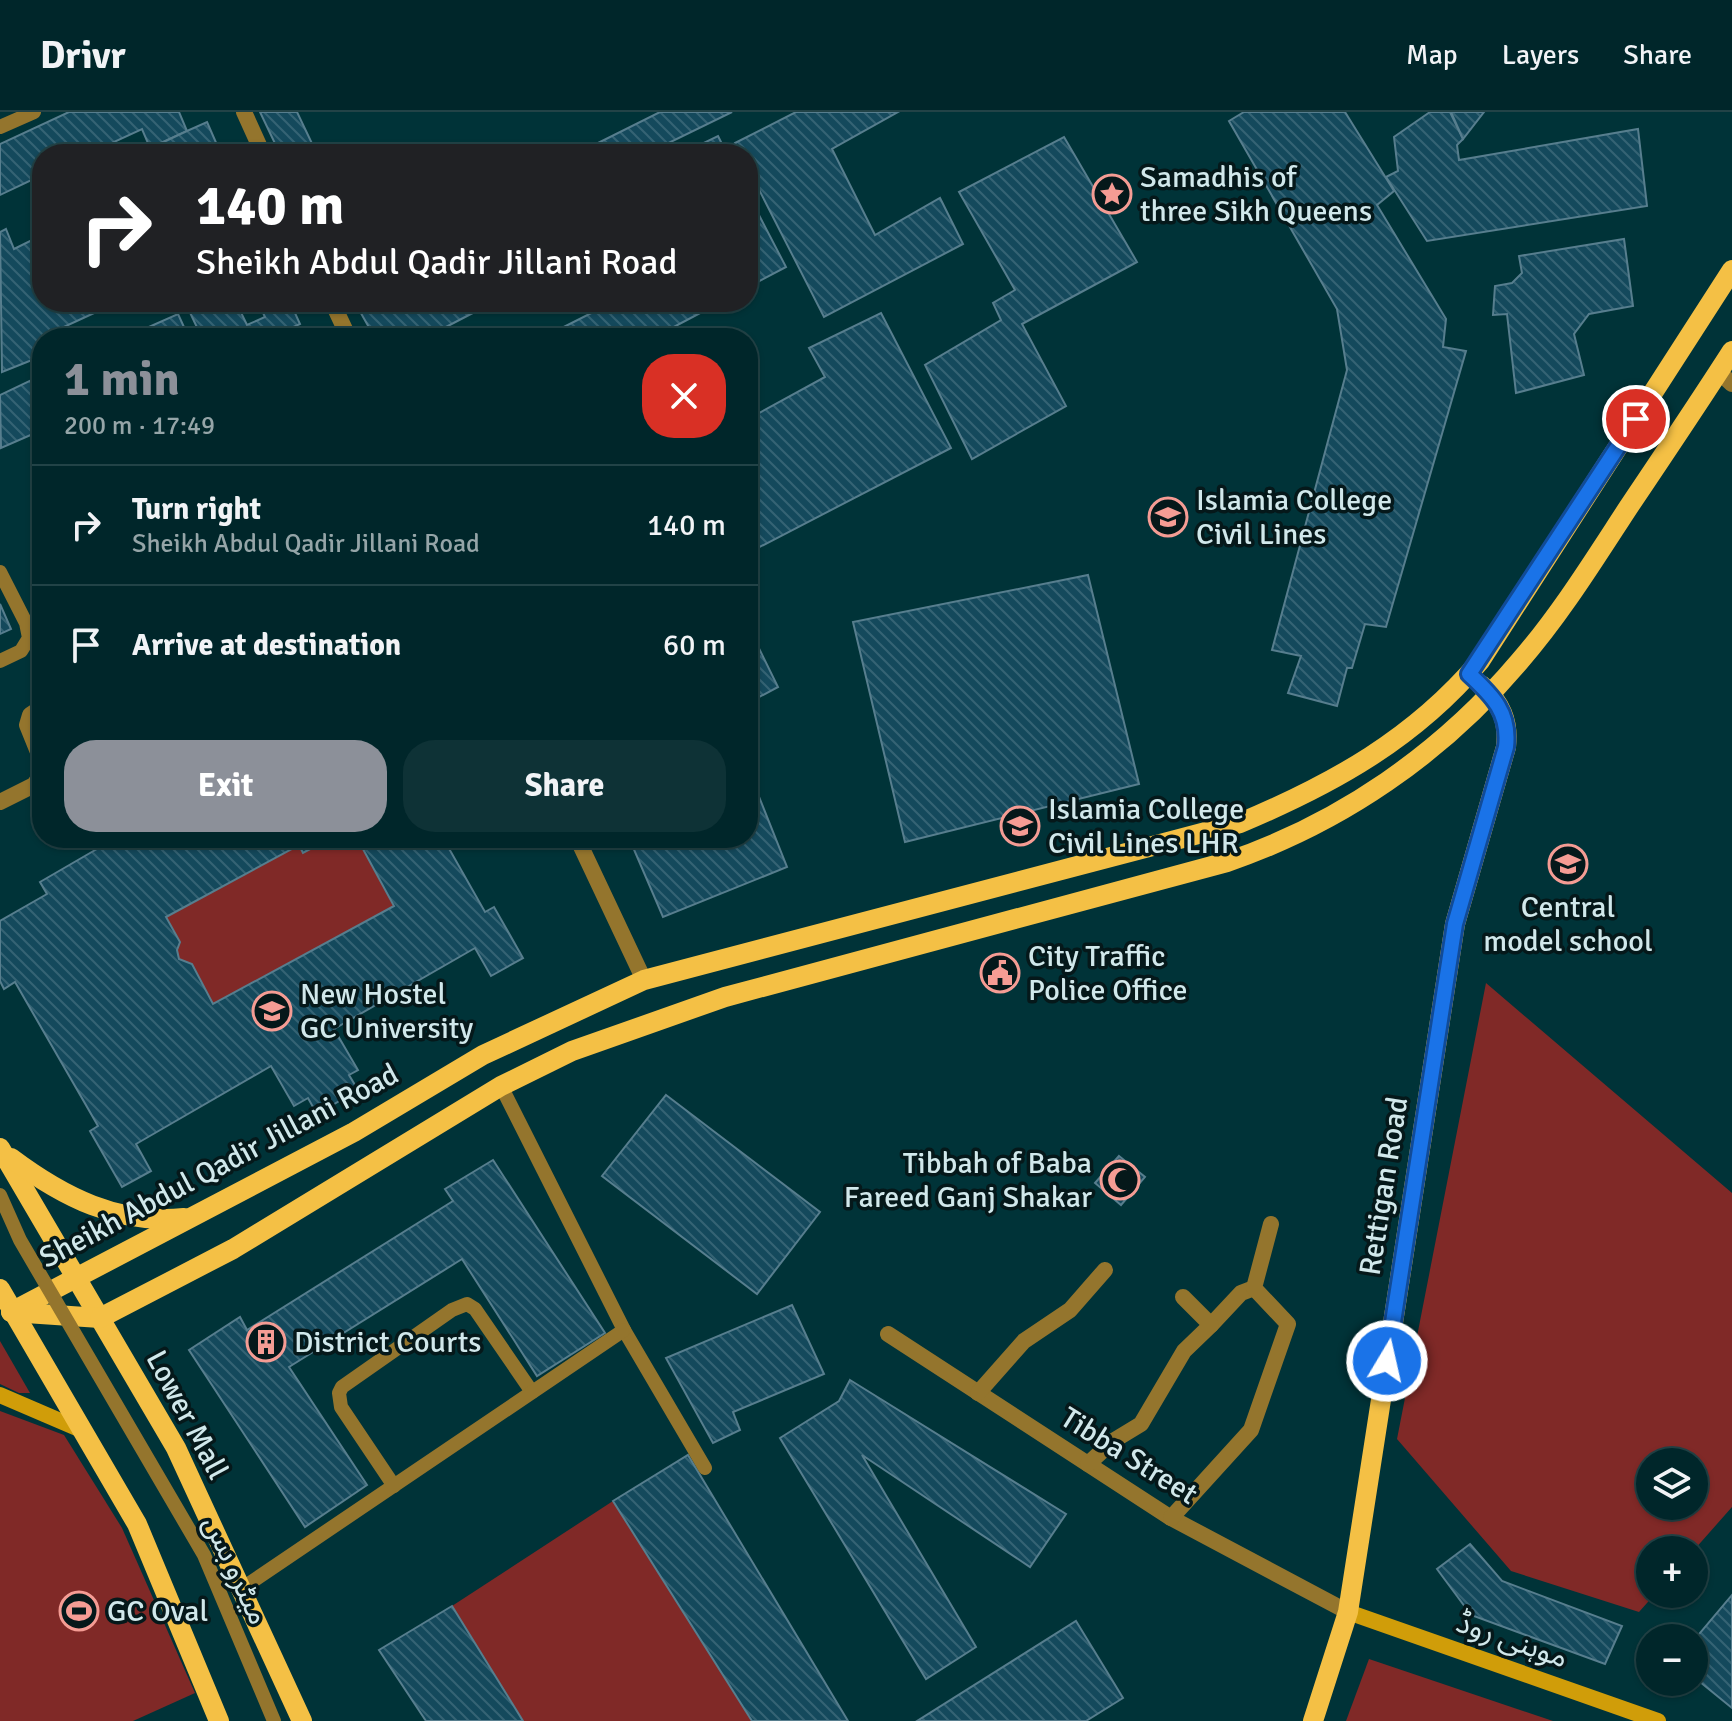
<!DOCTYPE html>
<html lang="en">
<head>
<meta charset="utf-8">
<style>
  :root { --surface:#00262a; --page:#0e3236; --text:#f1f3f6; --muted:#95a5a8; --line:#224347; --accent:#8c9099 }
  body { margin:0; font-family:Signika,"Noto Sans Arabic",sans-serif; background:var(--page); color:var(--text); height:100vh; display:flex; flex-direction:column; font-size:30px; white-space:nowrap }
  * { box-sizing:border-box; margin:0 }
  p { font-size:26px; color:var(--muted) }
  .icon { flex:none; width:44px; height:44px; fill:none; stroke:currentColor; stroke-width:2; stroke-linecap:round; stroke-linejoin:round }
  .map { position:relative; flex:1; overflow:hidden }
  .sheet { position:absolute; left:32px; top:216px; width:726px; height:520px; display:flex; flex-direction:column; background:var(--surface); border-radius:32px; box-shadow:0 2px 6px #0004,0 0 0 2px var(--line) }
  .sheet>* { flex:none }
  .top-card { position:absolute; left:32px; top:32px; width:726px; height:168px; border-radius:32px; box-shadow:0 2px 6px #0004,0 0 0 2px var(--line); background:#202124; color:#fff; overflow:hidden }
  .fabs { position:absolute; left:1636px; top:1336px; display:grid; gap:16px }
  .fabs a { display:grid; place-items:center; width:72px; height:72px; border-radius:50%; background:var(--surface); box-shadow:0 2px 6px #0004,0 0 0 2px var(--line); font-size:40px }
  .pin { position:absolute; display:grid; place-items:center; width:68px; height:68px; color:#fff; margin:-34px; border:4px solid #fff; border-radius:50%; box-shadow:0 2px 8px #0007 }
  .me { position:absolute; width:88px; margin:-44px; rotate:9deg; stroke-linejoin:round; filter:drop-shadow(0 0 6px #0008) }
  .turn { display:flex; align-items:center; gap:28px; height:168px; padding:0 32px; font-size:36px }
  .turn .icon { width:104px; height:104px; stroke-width:2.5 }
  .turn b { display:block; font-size:56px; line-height:68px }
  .round { display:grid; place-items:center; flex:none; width:84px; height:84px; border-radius:32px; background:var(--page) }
  .head { display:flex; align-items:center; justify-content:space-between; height:136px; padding:0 32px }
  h1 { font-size:48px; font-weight:700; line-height:60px; color:var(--accent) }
  .cta { display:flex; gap:16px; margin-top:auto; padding:16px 32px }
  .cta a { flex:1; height:92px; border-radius:32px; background:var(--accent); color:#fff; font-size:32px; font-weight:700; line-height:92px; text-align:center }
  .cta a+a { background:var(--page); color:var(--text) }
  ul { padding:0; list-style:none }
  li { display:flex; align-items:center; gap:24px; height:120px; padding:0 32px; border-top:2px solid var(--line) }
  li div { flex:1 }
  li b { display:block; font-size:30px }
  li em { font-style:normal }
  header { display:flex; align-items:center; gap:48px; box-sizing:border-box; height:112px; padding:0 40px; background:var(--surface); border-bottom:2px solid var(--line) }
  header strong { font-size:38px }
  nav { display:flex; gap:44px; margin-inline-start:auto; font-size:28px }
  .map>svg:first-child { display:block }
</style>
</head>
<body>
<header>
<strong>Drivr</strong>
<nav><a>Map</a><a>Layers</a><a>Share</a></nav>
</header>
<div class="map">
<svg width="1732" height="1609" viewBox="0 0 1732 1609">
  <defs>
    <pattern id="building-back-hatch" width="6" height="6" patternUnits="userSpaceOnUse" patternTransform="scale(2)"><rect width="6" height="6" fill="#14495c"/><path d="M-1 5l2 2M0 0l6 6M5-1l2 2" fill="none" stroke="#356374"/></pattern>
  </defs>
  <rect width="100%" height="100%" fill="#003338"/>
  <!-- grass -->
  <g fill="#802927" fill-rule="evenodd">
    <path d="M331,726h26l37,68 -181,98 -34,-45 -13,-42 133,-72 4,8z"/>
    <path d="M1486,871l246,210v314l-38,43h-44v44h5l-16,18 -128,-41 -114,-132zM1650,1350h44v44h-44z"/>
    <path d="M0,1229l30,52h-11l-19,-9z"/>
    <path d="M0,1299l64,24 58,93 73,165 -62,28h-133z"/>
    <path d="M613,1389l139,220h-229l-71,-115z"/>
    <path d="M1369,1547l184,62h-207z"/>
  </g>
  <!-- building -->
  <g fill="url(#building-back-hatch)" stroke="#577e8e" stroke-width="2">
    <path d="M69,0h110l8,19 -37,17 -8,-19 -54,25h-46v21l-42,20v-51z"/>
    <path d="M260,0h37l20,42h-37z"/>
    <path d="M660,0h72l-86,42h-70z"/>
    <path d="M796,0h102l-66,37 43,86 65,-37 23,46 -139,73 -76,-149v-14h-7l-6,-11z"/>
    <path d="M1244,0h101l49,79 -17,14 69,114 -3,28 23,4 -80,276 -21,-3 -13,44h-5l-10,38 -49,-13 13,-37 -29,-6 75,-280 -10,-61 -108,-188z"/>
    <path d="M1430,0h20l13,27 -6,6 2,15 179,-31 9,77 -220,35 -41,-64 12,-6 -4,-34z"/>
    <path d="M1451,0h33l-21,27z"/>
    <path d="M207,10l14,32h-83l49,-23z"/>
    <path d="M718,24l9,18h-46z"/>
    <path d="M1064,25l73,125 -115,62 44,82 -94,53 -47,-94 76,-45 -8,-17 22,-13 -56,-98z"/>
    <path d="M748,82l38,73 -38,20z"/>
    <path d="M6,117l8,20 28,-14v67h76l-63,29 3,7h-16v18l-40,16 -2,-140z"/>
    <path d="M1624,127l9,67 -44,8 -15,20 10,41 -68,18 -9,-79 -14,1 2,-29 17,-3 10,-10 -3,-17z"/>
    <path d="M185,190h51l11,23 18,-8 -7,-15h32l10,22 -31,14h-67z"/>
    <path d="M371,190h123l-52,27 5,9h-72l-17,-30z"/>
    <path d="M613,190h108l-68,36h-111z"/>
    <path d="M881,201l70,135 -203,105v-134l77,-42 -16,-29z"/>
    <path d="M178,202l11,24h-65z"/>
    <path d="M42,263v55l-41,18 -1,-53z"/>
    <path d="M1088,463l51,209 -234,58 -52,-220z"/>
    <path d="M0,492l11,25 -11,5z"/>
    <path d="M748,514l30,61 -30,16z"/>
    <path d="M748,657l39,98 -124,50 -34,-79h119z"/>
    <path d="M116,726h215l-28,15 -4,-8 -133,72 14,25 -3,8 2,9 13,5 21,40 181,-98 -37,-68h86l42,74 9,-5 29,51 -32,18 -16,-28 -141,81 24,41 -9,5 9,15 -41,24 -9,-16 -14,8 -23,-40 -135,78 15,27 -29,16 -32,-56 8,-5 -83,-144 -11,7 -4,-8v-60l47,-27 -7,-12z"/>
    <path d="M666,983l154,117 -63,82 -155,-118z"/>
    <path d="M1119,1044l26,21 -24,28 -26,-22z"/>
    <path d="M493,1048l112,173 -68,43 -75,-117 -173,108 78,118 -62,42 -116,-177 51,-33 7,13 206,-129 -8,-12z"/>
    <path d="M792,1193l32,69 -91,38 7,18 -27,13 -47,-85z"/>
    <path d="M850,1268l216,134 -36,53 -168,-112 114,192 -50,32 -146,-241 59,-37z"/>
    <path d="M688,1343l160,266h-96l-139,-220z"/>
    <path d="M1470,1432l32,37 120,45 -17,38 -134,-49 -34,-46z"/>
    <path d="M1732,1483v113l-38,-31v-37z"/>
    <path d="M452,1494l71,115h-97l-47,-71z"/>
    <path d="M1076,1509l47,77 -37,23h-169z"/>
  </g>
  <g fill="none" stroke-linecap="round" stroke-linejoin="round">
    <!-- lane -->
    <g stroke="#94752d" stroke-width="14">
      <path d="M0,15l34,-15"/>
      <path d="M0,460l26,51 3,15 -8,13 -21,10"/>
      <path d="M501,974l123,244 81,138"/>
      <path d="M394,1374l-53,-79 -2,-14 3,-6 110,-77 15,-6 8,5 57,83"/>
      <path d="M241,1477l383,-259"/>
    </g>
    <!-- street -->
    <g stroke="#94752d" stroke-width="16">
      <path d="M244,0l19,42"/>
      <path d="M332,190l17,36"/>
      <path d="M1719,260l13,12"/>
      <path d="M42,595l-12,8 -3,10 15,37"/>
      <path d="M0,690l34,-17 8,-12"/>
      <path d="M577,726l67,142"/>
      <path d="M1211,1213l30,-32 13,-5"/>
      <path d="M888,1222l283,184 177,94"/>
      <path d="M978,1281l46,-52 46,-31 35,-40"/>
      <path d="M1088,1352l25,-23 28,-17 43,-73 27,-26 -28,-28"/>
      <path d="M1171,1406l80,-88 37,-106 -34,-36 17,-64"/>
    </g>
    <!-- secondary -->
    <g stroke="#d09d09" stroke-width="16">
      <path d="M0,1283l79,34"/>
      <path d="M1348,1500l310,109"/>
    </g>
    <!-- primary -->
    <g stroke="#f4c045" stroke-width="20">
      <path d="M0,1036l176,300 126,273"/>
      <path d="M11,1046c52,39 107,67 173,60"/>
      <path d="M0,1177l137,235 82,197"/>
      <path d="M11,1200l343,-180 129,-77 161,-75 596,-157c93,-39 174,-84 240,-162l252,-391"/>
      <path d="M11,1200l89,6"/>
      <path d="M100,1206l133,-69 268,-163 71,-35 153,-54 502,-135c114,-39 214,-108 292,-200 41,-47 75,-102 109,-154 35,-52 70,-104 104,-157"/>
      <path d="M1313,1609l35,-109 107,-688 51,-177c3,-26 -5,-44 -25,-62"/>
    </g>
    <!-- lane-bridge -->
    <path stroke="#94752d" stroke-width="14" d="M0,1083l20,45 184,315 70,166"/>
  </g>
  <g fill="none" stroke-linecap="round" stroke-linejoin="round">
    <!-- route casing -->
    <g stroke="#114b97" stroke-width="20">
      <path id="route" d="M1387,1249l68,-437 51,-177c4,-34 -13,-51 -37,-73l167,-255"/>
    </g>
    <!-- route -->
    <use href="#route" stroke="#1a73e8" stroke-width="14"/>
  </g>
  <!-- icons -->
  <defs>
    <g id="sight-ring" transform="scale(2)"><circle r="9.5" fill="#05181a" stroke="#f59c94" stroke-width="1.5"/><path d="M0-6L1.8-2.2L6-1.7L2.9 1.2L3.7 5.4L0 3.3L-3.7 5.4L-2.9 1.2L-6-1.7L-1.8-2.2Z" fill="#f59c94"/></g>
    <g id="university-ring" transform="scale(2)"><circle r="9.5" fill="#05181a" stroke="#f59c94" stroke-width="1.5"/><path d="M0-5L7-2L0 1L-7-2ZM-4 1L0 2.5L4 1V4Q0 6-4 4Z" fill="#f59c94"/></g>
    <g id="school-ring" transform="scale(2)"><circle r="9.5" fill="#05181a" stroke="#f59c94" stroke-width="1.5"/><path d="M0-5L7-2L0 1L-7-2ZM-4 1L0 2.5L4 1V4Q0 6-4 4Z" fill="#f59c94"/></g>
    <g id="civic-ring" transform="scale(2)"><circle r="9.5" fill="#05181a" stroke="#f59c94" stroke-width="1.5"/><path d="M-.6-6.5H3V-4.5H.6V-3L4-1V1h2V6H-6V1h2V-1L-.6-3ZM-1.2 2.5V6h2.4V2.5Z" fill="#f59c94"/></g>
    <g id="mosque-ring" transform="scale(2)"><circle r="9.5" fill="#05181a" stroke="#f59c94" stroke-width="1.5"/><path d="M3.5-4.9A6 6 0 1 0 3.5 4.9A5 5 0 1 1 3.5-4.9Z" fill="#f59c94"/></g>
    <g id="building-ring" transform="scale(2)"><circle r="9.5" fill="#05181a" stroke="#f59c94" stroke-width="1.5"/><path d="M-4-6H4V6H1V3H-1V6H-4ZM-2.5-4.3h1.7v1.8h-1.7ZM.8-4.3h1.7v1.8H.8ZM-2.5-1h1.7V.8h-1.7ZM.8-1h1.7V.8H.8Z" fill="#f59c94"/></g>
    <g id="stadium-ring" transform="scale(2)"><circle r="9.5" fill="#05181a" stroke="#f59c94" stroke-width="1.5"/><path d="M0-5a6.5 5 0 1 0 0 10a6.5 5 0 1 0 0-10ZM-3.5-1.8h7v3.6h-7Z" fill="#f59c94"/></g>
  </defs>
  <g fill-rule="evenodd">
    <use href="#sight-ring" x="1112" y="82"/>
    <use href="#university-ring" x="1168" y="405"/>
    <use href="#school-ring" x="1020" y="714"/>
    <use href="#school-ring" x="1568" y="752"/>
    <use href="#civic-ring" x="1000" y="861"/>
    <use href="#university-ring" x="272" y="899"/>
    <use href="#mosque-ring" x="1120" y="1068"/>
    <use href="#building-ring" x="266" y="1230"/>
    <use href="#stadium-ring" x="79" y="1499"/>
  </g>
  <g text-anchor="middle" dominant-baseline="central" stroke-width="7" stroke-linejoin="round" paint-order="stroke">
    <!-- poi labels -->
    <g font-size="30" fill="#d1e8eb" stroke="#05181a" text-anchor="start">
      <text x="1140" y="65">Samadhis of<tspan x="1140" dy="34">three Sikh Queens</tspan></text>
      <text x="1196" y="388">Islamia College<tspan x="1196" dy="34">Civil Lines</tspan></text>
      <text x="1048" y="697">Islamia College<tspan x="1048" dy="34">Civil Lines LHR</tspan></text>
      <text x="1568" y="795" text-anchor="middle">Central<tspan x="1568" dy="34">model school</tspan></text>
      <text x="1028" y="844">City Traffic<tspan x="1028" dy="34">Police Office</tspan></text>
      <text x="300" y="882">New Hostel<tspan x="300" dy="34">GC University</tspan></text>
      <text x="1092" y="1051" text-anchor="end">Tibbah of Baba<tspan x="1092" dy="34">Fareed Ganj Shakar</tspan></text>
      <text x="294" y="1230">District Courts</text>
      <text x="107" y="1499">GC Oval</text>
    </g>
    <!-- street labels -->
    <g font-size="30" fill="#d1e8eb" stroke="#05181a">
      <text transform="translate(219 1054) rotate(-28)">Sheikh Abdul Qadir Jillani Road</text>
      <text transform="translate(1384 1074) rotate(-81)">Rettigan Road</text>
      <text transform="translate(187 1303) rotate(62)">Lower Mall</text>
      <text transform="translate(1129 1344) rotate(32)">Tibba Street</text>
      <text transform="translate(236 1458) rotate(65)">میٹرو بس</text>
      <text transform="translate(1512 1528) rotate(19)">موہنی روڈ</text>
    </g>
  </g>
</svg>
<div class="fabs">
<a><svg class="icon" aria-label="layers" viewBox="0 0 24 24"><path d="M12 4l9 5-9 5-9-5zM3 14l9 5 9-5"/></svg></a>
<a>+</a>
<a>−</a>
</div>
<div class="pin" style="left:1636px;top:307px;background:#d93025"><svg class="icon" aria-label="arrive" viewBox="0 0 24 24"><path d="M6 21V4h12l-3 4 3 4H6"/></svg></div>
<svg class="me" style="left:1387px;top:1249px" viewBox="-20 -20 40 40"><circle r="17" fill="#1a73e8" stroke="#fff" stroke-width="3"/><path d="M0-11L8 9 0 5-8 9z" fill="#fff"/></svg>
<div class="top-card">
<div class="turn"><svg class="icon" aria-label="right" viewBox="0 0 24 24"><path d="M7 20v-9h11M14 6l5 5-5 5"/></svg><div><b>140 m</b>Sheikh Abdul Qadir Jillani Road</div></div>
</div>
<section class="sheet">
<div class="head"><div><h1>1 min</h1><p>200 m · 17:49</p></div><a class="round" style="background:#d93025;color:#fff"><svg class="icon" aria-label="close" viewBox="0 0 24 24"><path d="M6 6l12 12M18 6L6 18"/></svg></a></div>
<ul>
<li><svg class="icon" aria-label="right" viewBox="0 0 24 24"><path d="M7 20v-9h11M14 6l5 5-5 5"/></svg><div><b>Turn right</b><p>Sheikh Abdul Qadir Jillani Road</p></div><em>140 m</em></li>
<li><svg class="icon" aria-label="arrive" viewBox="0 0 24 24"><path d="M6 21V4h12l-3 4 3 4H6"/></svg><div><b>Arrive at destination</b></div><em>60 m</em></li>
</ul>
<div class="cta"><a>Exit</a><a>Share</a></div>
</section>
</div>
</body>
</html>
